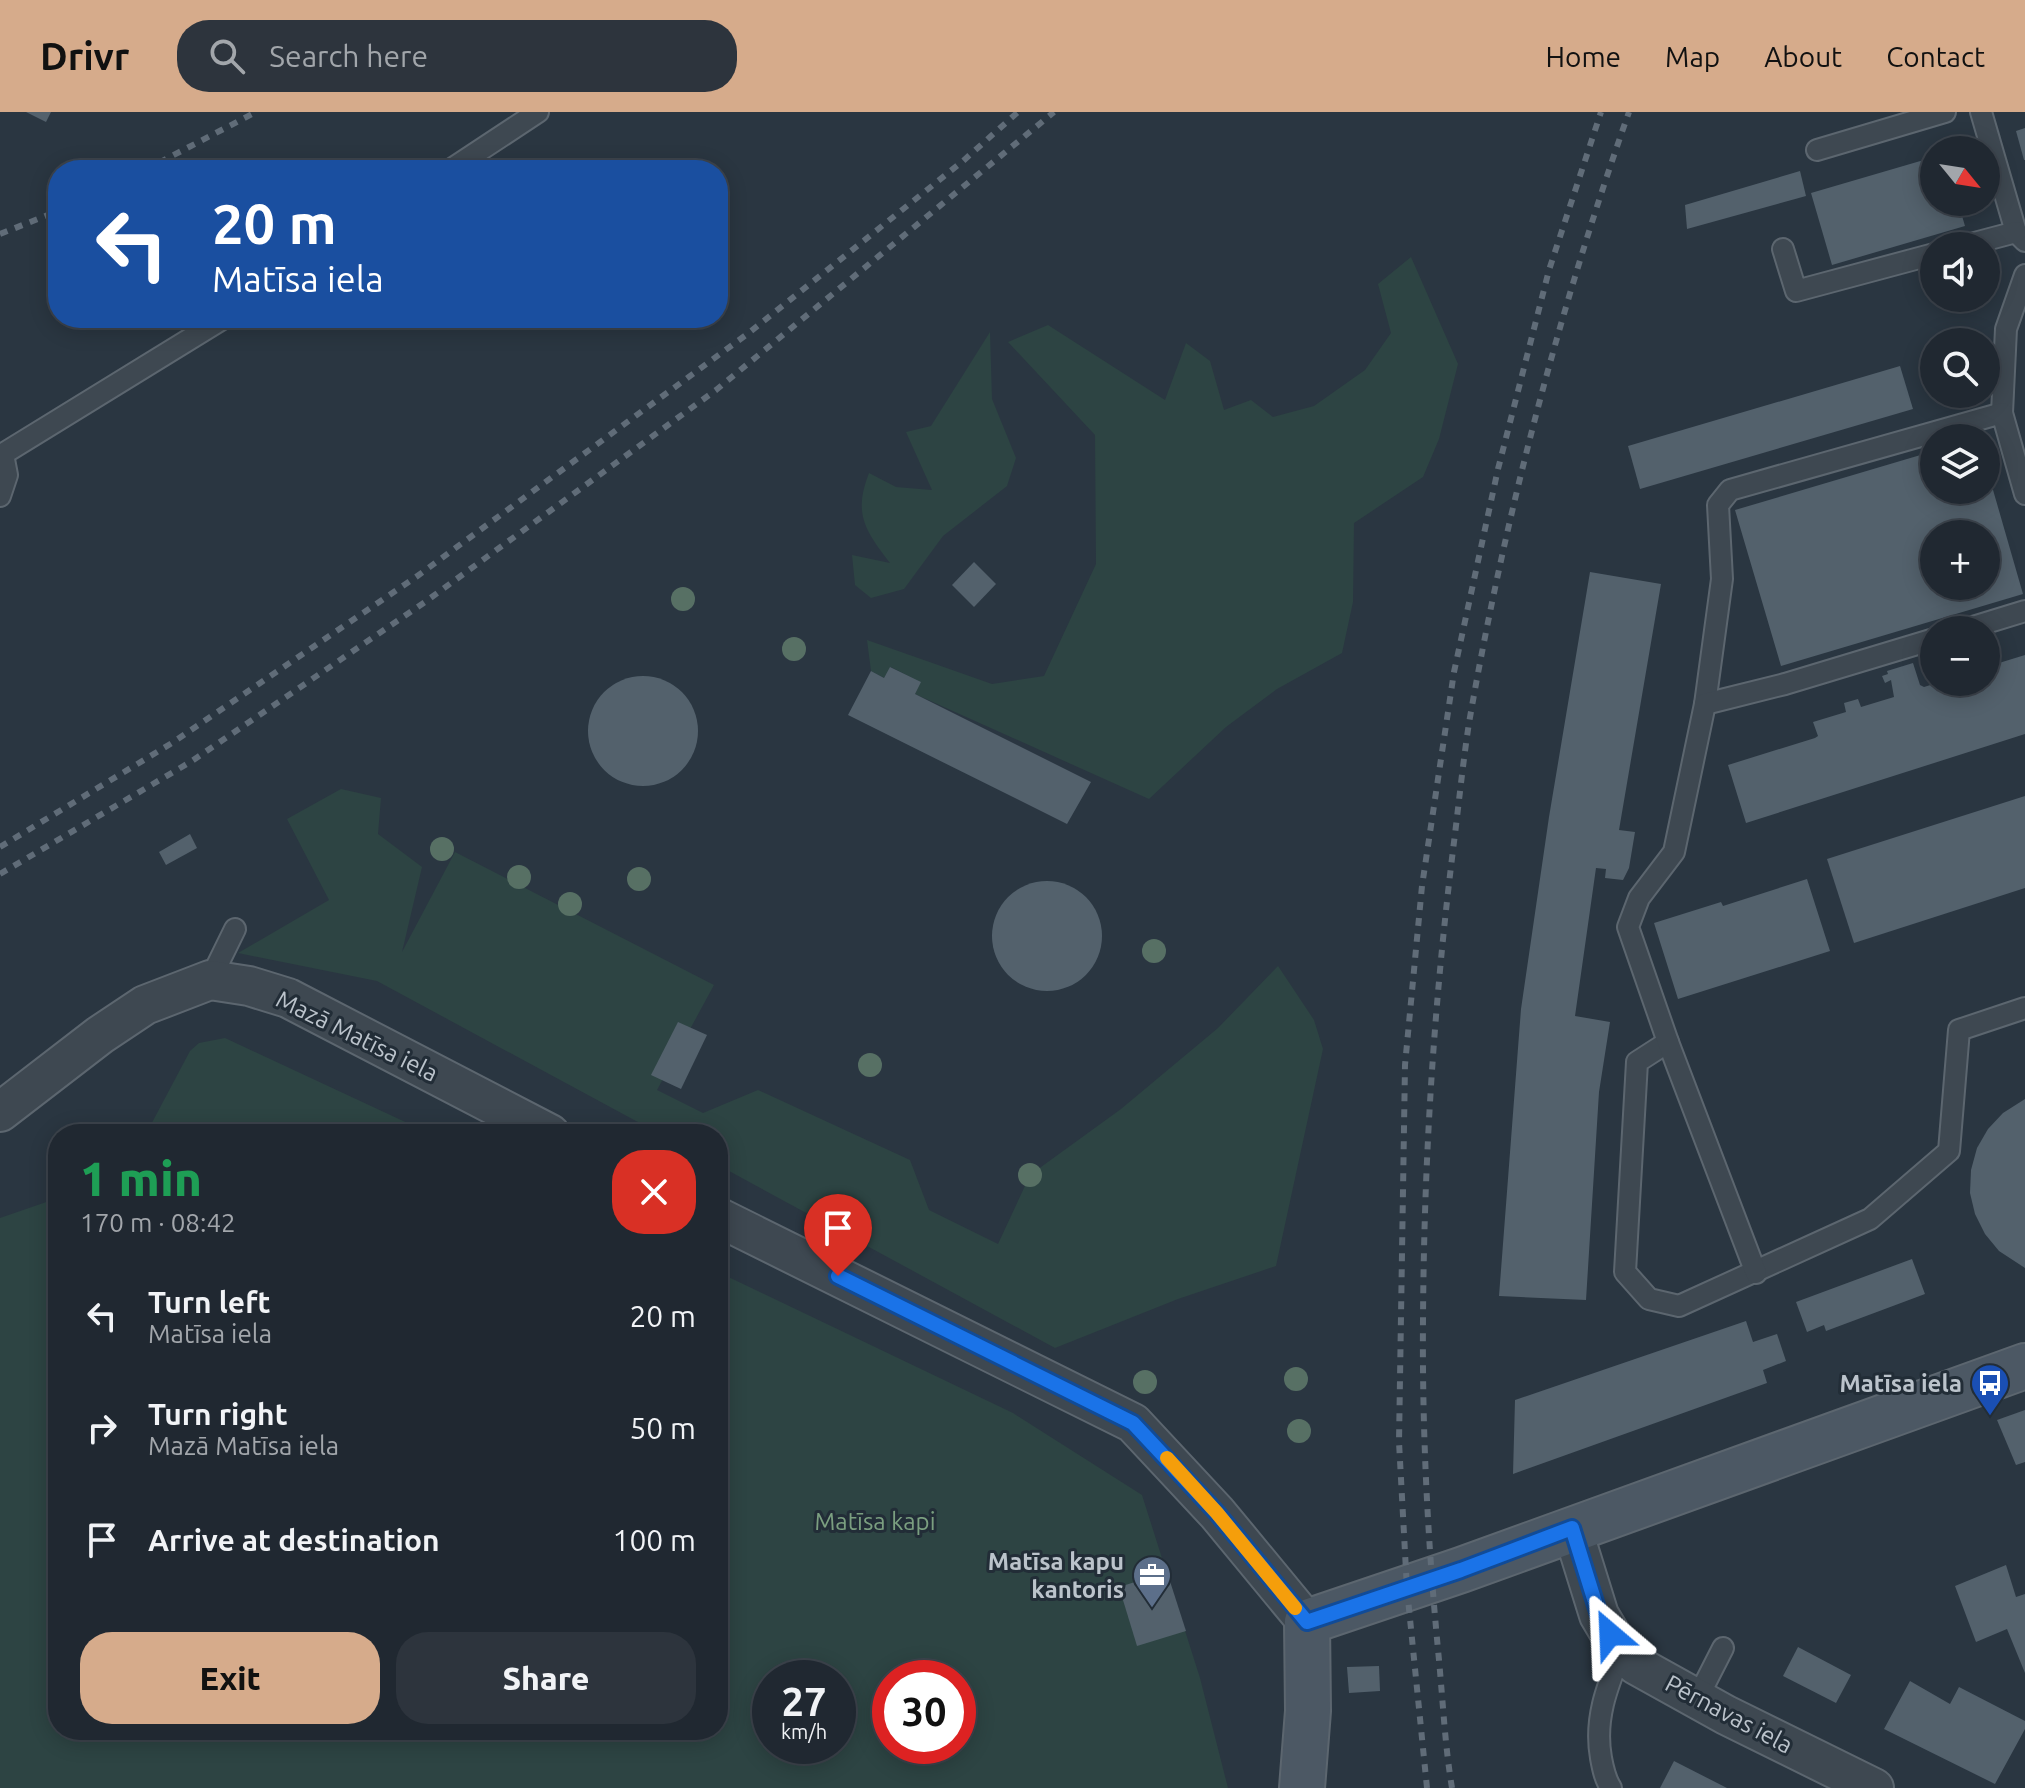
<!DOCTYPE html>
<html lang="en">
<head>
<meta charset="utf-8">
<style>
  :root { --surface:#202831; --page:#2d343d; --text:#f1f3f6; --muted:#a2a6ab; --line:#3d444d; --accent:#d6ab8b }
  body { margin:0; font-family:Ubuntu,sans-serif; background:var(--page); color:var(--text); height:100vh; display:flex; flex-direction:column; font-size:30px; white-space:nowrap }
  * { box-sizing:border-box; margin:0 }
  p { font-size:26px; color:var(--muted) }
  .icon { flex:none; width:44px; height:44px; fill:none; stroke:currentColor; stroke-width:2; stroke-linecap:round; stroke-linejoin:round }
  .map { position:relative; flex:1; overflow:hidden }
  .details { position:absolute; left:48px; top:1012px; width:680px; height:616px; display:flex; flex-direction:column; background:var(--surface); border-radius:32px; box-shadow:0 4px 20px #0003,0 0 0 2px var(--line) }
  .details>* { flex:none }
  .guide { position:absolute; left:48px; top:48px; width:680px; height:168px; border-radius:32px; box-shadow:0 4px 20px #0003,0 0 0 2px var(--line); background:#1a4fa0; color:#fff; overflow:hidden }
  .needle { width:52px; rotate:120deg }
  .fabs { position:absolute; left:1920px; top:24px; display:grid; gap:16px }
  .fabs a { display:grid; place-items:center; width:80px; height:80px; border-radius:50%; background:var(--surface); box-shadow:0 4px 20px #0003,0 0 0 2px var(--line); font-size:40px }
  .speed { position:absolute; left:752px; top:1548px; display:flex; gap:16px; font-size:40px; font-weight:700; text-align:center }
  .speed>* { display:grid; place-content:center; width:104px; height:104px; border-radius:50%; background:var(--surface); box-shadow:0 4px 20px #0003,0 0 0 2px var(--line); line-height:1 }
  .speed small { font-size:20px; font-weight:400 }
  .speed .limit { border:12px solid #d22; background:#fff; color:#111 }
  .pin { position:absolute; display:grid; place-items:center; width:68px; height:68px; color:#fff; margin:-82px -34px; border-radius:50% 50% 50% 0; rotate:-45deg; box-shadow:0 0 8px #0007 }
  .pin .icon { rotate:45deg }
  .me { position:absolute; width:88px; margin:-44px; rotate:334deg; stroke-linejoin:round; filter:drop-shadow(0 0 6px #0008) }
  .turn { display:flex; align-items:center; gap:28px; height:168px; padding:0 32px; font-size:36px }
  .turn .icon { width:104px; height:104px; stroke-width:2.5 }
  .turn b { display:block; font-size:56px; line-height:68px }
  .round { display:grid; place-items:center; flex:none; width:84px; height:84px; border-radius:32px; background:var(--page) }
  .summary { display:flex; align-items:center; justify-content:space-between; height:136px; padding:0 32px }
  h1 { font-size:48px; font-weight:800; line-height:60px; color:#1e9e55 }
  .action { display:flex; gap:16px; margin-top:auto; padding:16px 32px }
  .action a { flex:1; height:92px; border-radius:32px; background:var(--accent); color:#111; font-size:32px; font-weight:800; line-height:92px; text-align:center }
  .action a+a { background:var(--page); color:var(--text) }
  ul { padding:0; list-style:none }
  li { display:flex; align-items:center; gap:24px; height:112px; padding:0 32px }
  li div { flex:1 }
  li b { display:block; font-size:30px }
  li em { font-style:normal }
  header { display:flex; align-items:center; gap:48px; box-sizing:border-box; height:112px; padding:0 40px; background:var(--accent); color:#111 }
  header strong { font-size:38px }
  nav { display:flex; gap:44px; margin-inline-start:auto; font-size:28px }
  .search { width:560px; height:72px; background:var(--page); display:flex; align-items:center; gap:20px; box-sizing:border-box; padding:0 28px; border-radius:32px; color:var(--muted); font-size:30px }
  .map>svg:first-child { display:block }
</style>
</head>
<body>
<header>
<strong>Drivr</strong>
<div class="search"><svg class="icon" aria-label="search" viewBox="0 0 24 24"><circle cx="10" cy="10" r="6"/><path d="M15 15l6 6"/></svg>Search here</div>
<nav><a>Home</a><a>Map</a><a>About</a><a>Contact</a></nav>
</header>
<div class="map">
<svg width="2025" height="1676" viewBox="0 0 2025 1676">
  <rect width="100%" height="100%" fill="#2a3641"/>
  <!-- green -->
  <g fill="#2d4443" fill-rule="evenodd">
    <path d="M1411,145l47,107 -19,75 -16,38 -69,46 -1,79 -11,51 -65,36 -51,38 -77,72 -234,-105 5,-12 -29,-15 -7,11 -13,-7 -4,-31 125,44 52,-8 52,-112 -1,-129 -87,-93 40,-17 117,75 21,-57 24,18 14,49 27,-10 22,17 41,-11 51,-36 26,-37 -13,-49z"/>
    <path d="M990,220l2,67 24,59 -9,28 -64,50 -39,53 -33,9 -16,-13 -3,-30 38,8c-25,-33 -37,-49 -21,-90l27,14 36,3 -26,-58 25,-6z"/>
    <path d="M341,677l40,9 -3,36 44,33 -20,85 53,-100 259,133 -57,105 46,23 55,-23 152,70 19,50 69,34 32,-69 91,-66 97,-81 60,-62 36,54 9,29 -47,217 -98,33 -123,49 -337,-183v-31h-58l-283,-153 -139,-28 91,-53 -42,-81z"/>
    <path d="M225,926l206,96h-285l44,-83 9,-8z"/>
    <path d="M58,1086v532h660v-458l295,141 129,82 58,183 28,110h-1228v-570zM770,1566h68v68h-68zM890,1566h68v68h-68z"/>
  </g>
  <!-- building -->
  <g fill="#53616c" fill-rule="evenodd">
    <path d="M26,0h25l-5,10z"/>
    <path d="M2025,16v32h-1l-8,-29z"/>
    <path d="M1934,45v45h24l7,24 -133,39 -21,-72z"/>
    <path d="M1800,59l6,25 -119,33 -2,-24z"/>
    <path d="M1900,254l13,43 -273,80 -12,-43z"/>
    <path d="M1934,339v39h52l1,-21 36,125 -242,72 -46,-156zM1934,422h52v52h-52z"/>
    <path d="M974,450l22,22 -22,23 -22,-22z"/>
    <path d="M1590,460l71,12 -42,246 16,2 -6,36 -6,12 -18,-2 1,-9 -10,-1 -21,148 35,6 -11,70 -13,208 -87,-4 22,-287 28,-192z"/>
    <path d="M2025,543v79l-279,89 -18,-58 87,-27 3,-2 -5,-14 33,-10 -2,-9 14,-4 3,8 33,-10 -3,-17 -6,3 -3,-7 6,-2 -1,-3 26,-8 7,22 4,2 16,-5h46v-15z"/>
    <path d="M890,555l31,15 -6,12 176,88 -24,42 -219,-109 23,-44 13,7z"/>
    <circle cx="643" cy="619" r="55"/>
    <path d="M2025,684v92l-171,55 -27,-84z"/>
    <path d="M190,722l7,14 -31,17 -7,-13z"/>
    <path d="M1807,767l23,72 -152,48 -24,-76 67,-21 2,4z"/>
    <circle cx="1047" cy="824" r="55"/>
    <path d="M678,910l29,13 -26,54 -30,-14z"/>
    <path d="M2025,987v169l-26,-17 -14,-17 -10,-20 -5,-21 1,-23 6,-22 11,-19 15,-16z"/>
    <path d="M1912,1147l13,35 -99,37 -2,-6 -17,7 -11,-30z"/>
    <path d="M1746,1209l7,21 24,-8 9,27 -23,9 4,13 -254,91 2,-74z"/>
    <path d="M2025,1298v52l-9,3 -19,-45z"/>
    <path d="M2006,1453l10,32 9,-3v79l-18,-44 -31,13 -21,-56z"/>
    <path d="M1167,1460l19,59 -49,15 -18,-59z"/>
    <path d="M1798,1535l53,28 -15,28 -53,-27z"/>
    <path d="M1379,1554l1,25 -31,2 -2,-26z"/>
    <path d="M1910,1569l40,23 9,-17 66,34v8l-30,55 -111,-55z"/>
    <path d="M1674,1649l53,27h-67z"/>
  </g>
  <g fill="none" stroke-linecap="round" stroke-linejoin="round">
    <!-- lane casing -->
    <g stroke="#5c666f" stroke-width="24">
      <g id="lane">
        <path d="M1981,0l35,120 9,9"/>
        <path d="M1817,38l128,-38"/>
        <path d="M450,58l88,-58"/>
        <path d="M1963,134l53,-14"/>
        <path d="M1783,137l13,42 138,-37"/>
        <path d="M2002,301l4,-84 19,-54"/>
        <path d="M0,384l7,-21 -4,-21 221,-136"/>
        <path d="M1963,518l62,-19"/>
        <path d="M1705,592l17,-125 -4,-74 12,-15 272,-77 23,81"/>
        <path d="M210,868l25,-51"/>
        <path d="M1668,930l-31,20 -12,210 24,27 30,7 191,-87 79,-68 10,-121 66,-22"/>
        <path d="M1756,1161l-88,-231 -40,-115 11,-29 35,-46 31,-148 80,-20 149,-45"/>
        <path d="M1697,1587l26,-51"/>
        <path d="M1611,1676c-6,-9 -8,-19 -10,-30 -7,-39 6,-71 20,-106"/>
      </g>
    </g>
    <!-- street casing -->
    <g stroke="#5c666f" stroke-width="42">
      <g id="street">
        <path d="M0,1000l100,-77 45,-30 65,-25 39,6 39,12 262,136"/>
        <path d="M718,1105l415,206 84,90 90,109"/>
        <path d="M1572,1416l27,87 22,37 15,13 90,50 148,73"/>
      </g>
    </g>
    <!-- secondary casing -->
    <g stroke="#5c666f" stroke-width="48">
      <path id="secondary" d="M1302,1676l6,-77 -1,-89 154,-52 564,-204"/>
    </g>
    <!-- lane -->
    <use href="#lane" stroke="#3e4851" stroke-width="20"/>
    <!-- street -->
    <use href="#street" stroke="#3e4851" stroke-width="38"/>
    <!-- secondary -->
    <use href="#secondary" stroke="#4c5864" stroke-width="44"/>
    <!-- rail -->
    <g stroke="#606c78" stroke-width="6" stroke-dasharray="8 8" stroke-linecap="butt">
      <path d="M145,58l111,-58"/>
      <path d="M0,122l58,-23"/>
      <path d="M0,735l172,-104 244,-166 334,-245 213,-171 55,-49"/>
      <path d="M0,762l192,-113 233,-159 291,-212 338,-278"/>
      <path d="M1427,1676l-20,-199 -8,-147 6,-377 17,-179 32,-214 44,-203 51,-199 52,-158"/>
      <path d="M1452,1676c-7,-42 -9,-85 -13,-128 -11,-113 -17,-226 -16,-341 1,-160 11,-318 31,-477 5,-40 9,-80 15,-119 36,-207 90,-413 160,-611"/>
    </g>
  </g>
  <!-- trees -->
  <g fill="#577064">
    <circle cx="683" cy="487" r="12"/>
    <circle cx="794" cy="537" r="12"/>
    <circle cx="442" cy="737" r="12"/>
    <circle cx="519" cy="765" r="12"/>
    <circle cx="639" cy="767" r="12"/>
    <circle cx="570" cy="792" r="12"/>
    <circle cx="1154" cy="839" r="12"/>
    <circle cx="870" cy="953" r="12"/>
    <circle cx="1030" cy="1063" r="12"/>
    <circle cx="1296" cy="1267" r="12"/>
    <circle cx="1145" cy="1270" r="12"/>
    <circle cx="1299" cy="1319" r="12"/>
  </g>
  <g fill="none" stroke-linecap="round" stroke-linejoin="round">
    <!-- route casing -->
    <g stroke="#114b97" stroke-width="20">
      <path id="route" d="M838,1164l295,147 84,90 90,109 154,-52 111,-42 27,87 11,19"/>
    </g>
    <!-- route -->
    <use href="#route" stroke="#1a73e8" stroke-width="14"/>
    <!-- slow -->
    <path stroke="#f59e0b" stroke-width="14" d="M1167,1346l50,55 78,95"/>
  </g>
  <!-- icons -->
  <defs>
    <g id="bus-pin" transform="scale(2)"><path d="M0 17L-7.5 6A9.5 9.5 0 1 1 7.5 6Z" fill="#1a4fb4" stroke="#222d37"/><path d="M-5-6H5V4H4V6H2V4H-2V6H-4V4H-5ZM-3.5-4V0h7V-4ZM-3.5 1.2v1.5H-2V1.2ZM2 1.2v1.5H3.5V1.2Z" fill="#fff"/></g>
    <g id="office-pin" transform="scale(2)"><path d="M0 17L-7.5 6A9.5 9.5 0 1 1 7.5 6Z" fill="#5c6f8a" stroke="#222d37"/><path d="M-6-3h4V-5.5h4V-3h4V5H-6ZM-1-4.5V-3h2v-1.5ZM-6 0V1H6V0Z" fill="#fff"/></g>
  </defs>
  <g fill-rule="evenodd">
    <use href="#bus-pin" x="1990" y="1271"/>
    <use href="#office-pin" x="1152" y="1463"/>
  </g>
  <g text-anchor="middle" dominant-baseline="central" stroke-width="6" stroke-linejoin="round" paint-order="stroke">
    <!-- street labels -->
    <g font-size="24" fill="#bbc3cb" stroke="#222d37">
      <text transform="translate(357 924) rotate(26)">Mazā Matīsa iela</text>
      <text transform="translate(1729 1602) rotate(28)">Pērnavas iela</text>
    </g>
    <!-- poi labels -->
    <g font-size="24" font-weight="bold" fill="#bbc3cb" stroke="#222d37" text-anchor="end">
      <text x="1962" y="1271">Matīsa iela</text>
      <text x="1124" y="1449">Matīsa kapu<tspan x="1124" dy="28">kantoris</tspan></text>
    </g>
    <!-- park labels -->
    <g font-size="24" fill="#7b9f80" stroke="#222d37">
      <text x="875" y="1409">Matīsa kapi</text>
    </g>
  </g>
</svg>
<div class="fabs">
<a><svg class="needle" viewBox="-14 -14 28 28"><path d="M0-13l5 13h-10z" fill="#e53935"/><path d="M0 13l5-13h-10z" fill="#a2a6ab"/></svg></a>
<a><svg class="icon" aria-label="sound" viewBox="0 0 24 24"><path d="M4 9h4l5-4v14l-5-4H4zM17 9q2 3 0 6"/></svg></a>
<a><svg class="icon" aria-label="search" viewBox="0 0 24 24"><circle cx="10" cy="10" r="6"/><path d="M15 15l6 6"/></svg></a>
<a><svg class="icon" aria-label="layers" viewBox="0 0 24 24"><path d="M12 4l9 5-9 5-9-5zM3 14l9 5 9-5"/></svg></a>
<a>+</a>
<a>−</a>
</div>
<div class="speed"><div>27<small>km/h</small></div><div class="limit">30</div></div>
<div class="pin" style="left:838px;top:1164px;background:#d93025"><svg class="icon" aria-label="arrive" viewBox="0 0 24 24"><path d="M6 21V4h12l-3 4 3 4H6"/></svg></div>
<svg class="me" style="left:1610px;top:1522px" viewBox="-20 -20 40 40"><path d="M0-17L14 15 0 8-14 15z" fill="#1a73e8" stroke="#fff" stroke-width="4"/></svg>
<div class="guide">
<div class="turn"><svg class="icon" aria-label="left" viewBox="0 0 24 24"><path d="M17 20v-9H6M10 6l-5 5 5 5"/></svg><div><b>20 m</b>Matīsa iela</div></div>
</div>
<section class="details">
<div class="summary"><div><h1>1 min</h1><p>170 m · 08:42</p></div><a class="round" style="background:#d93025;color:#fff"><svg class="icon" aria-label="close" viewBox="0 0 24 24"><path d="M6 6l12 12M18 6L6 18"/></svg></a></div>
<ul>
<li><svg class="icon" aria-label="left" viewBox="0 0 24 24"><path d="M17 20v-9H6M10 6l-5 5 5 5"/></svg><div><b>Turn left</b><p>Matīsa iela</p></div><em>20 m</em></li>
<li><svg class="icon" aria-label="right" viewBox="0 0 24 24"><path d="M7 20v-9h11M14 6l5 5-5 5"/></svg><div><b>Turn right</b><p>Mazā Matīsa iela</p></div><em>50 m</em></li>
<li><svg class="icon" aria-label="arrive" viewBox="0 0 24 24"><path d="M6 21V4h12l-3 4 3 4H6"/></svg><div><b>Arrive at destination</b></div><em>100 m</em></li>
</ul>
<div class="action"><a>Exit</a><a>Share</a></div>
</section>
</div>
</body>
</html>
